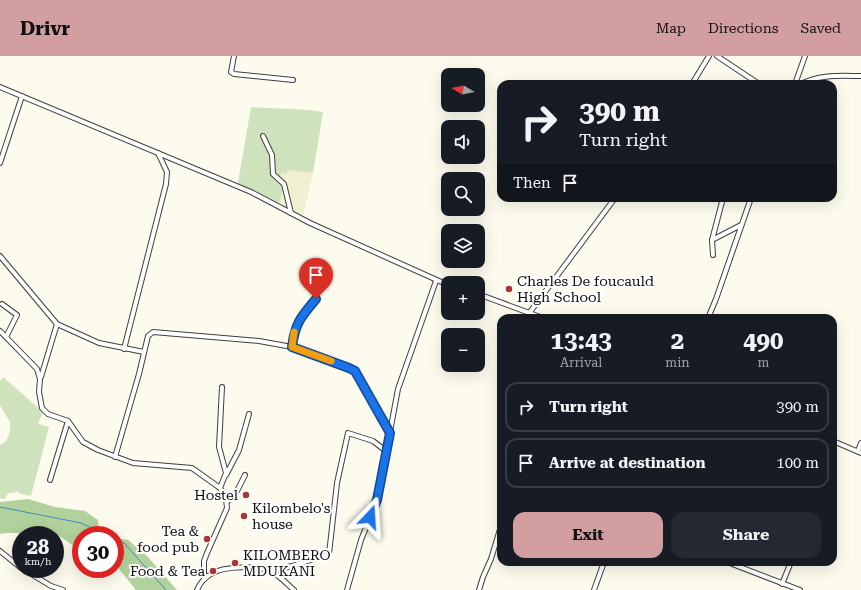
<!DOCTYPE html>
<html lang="en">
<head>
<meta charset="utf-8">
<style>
  :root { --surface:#171b24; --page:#242831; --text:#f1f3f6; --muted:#9ea1a6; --line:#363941; --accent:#d29e9f }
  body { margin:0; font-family:"Roboto Serif",serif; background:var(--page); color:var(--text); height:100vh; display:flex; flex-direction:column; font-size:15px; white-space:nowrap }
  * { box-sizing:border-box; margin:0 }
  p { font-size:13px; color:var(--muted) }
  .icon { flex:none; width:22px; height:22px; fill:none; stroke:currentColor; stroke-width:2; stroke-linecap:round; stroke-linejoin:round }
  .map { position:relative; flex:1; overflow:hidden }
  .sheet { position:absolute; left:497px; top:258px; width:340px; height:252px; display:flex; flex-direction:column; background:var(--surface); border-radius:12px; box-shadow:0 4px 16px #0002 }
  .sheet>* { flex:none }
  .banner { position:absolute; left:497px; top:24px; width:340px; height:122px; border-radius:12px; box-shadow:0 4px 16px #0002; background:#171b24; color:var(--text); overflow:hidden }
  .needle { width:26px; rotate:280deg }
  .controls { position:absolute; left:441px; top:12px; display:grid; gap:8px }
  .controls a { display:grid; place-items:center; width:44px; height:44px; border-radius:8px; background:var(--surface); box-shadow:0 4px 16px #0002; font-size:20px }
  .speed { position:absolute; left:12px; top:470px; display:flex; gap:8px; font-size:20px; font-weight:700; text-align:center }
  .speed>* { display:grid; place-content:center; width:52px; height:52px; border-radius:50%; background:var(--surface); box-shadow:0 4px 16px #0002; line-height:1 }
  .speed small { font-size:10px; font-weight:400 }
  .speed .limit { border:6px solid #d22; background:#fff; color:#111 }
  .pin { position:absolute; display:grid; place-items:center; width:34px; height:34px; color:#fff; margin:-41px -17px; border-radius:50% 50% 50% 0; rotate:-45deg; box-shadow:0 0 4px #0007 }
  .pin .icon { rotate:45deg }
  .me { position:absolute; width:44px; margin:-22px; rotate:20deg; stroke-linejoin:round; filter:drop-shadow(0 0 3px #0008) }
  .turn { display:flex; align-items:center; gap:14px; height:84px; padding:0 16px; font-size:18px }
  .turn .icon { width:52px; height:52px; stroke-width:2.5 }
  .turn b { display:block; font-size:28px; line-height:34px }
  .then { display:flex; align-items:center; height:38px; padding:0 16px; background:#0003; gap:8px; font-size:15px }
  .eta { display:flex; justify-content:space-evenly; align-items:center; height:68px; text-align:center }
  .eta b { font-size:24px; font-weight:700; line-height:28px }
  .button { display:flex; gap:8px; margin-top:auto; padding:8px 16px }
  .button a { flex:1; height:46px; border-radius:12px; background:var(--accent); color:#111; font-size:16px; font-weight:700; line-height:46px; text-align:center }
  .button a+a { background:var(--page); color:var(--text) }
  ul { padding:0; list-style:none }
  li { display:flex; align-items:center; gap:12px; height:50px; margin:0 8px 6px; padding:0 8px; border:2px solid var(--line); border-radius:12px }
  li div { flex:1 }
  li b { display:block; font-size:15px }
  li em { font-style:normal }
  header { display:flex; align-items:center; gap:24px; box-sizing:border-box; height:56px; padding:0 20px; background:var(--accent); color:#111 }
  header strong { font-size:19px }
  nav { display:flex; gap:22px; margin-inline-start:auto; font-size:14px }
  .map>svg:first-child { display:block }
</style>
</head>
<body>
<header>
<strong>Drivr</strong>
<nav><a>Map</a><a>Directions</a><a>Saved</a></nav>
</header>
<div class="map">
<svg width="861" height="534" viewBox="0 0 861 534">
  <rect width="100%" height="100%" fill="#fdfbed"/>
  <!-- farmland -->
  <path fill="#f0efd0" d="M288,114l25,3 -11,47 -24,-12 7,-27 -6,-2 2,-6z"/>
  <!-- green -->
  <g fill="#cee3bb">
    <path d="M251,51c24,2 49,1 72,5l-10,61 -25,-3 -1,4 -6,-1 -1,6 5,1 -7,28 -41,-20z"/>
    <path d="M3,321l40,35 -5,12 11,3 -18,69 -10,-2 -4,-3 -3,2h-6l-3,6 -5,-1v-53l6,-4 4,-9v-10l-10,-17v-24z"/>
  </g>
  <!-- forest -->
  <g fill="#b1d29c">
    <path d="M28,443l27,8 30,4 13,9 1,15h-18v23h-3v-9l-17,-12 -16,-4 -1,2c-16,0 -29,-4 -44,-1v-32z"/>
    <path d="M115,482l13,2 19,16 30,34h-41l-21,-26z"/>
  </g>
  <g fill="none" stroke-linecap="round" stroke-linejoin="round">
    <!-- stream -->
    <g stroke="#4787bd" stroke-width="1">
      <path d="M0,451l81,16 26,12"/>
      <path d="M115,483l9,4 42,47"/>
    </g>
    <!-- minor casing -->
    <g stroke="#3f3f3f" stroke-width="6">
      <g id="minor">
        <path d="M234,0l-3,16 3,2 59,6"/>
        <path d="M717,0l42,28"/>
        <path d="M692,28l17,-28"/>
        <path d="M795,28l10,-28"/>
        <path d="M801,28c19,-10 39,-8 60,-8"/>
        <path d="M0,31l251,105 59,31 138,62"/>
        <path d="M263,80l9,19 1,19 11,10 7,29"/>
        <path d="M0,107l22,-67"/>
        <path d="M712,184l29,-15"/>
        <path d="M713,199l-1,-15 11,-42"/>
        <path d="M0,200l57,68 -16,53"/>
        <path d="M478,238l65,24"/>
        <path d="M2,248l15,11 -11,22"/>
        <path d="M530,256l85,-114"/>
        <path d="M708,262l8,-19 35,-101"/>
        <path d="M57,268l42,19 45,9"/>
        <path d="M0,275l37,38 3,10 -1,13 3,16 6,6 20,7 15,21 15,8 35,13 59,5 28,20 6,11 1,9 -20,45 -3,8v18"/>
        <path d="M292,291c1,-9 2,-19 7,-27 8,-15 18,-17 19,-35"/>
        <path d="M124,293l42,-165 1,-12 -9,-19"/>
        <path d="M833,385l28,12"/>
        <path d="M858,395l3,-8"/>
        <path d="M115,401l24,-83 9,-38 5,-4 106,9 33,6 57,20 9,9 32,57"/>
        <path d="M226,419l13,-25 10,-36"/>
        <path d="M50,424l18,-59"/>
        <path d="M220,432l6,-15 -7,-26 3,-60"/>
        <path d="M227,446l10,-11 8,-16"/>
        <path d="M0,495l21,17"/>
        <path d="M727,506l73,28"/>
        <path d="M23,513l28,17 12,4"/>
        <path d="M270,515l22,-5 37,-12 8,-71 11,-50 25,8 13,10"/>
        <path d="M782,528l9,-22"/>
        <path d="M197,534c3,-7 7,-12 14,-16 12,-8 49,-9 61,-2 8,4 15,12 22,18"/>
        <path d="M347,534l14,-50 16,-39 21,-112 38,-108"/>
        <path d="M479,534l4,-13 8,-18 10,-33"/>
        <path d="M594,534l10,-28"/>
      </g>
    </g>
    <!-- minor -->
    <use href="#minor" stroke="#fff" stroke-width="4"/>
  </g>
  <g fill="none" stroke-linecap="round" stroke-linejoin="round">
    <!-- route casing -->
    <g stroke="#114b97" stroke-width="10">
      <path id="route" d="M316,243c-15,18 -21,24 -24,48l57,21 6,3 35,62 -13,67 -7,17"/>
    </g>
    <!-- route -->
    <use href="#route" stroke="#1a73e8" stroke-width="7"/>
    <!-- slow -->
    <path stroke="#f59e0b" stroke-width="7" d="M294,276l-2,15 39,14"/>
  </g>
  <!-- markers -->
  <g fill="#ac3635" stroke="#fff" stroke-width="1.5">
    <circle cx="509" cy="233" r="4"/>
    <circle cx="246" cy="439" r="4"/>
    <circle cx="244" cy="460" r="4"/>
    <circle cx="207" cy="483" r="4"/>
    <circle cx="235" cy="507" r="4"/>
    <circle cx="213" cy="515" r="4"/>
  </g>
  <g text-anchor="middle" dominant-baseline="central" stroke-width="4" stroke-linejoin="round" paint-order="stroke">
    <!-- poi labels -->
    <g font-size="14" fill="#0c0c0c" stroke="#fff" text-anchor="start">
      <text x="517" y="225">Charles De foucauld<tspan x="517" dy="16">High School</tspan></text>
      <text x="238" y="439" text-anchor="end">Hostel</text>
      <text x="252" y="452">Kilombelo's<tspan x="252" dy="16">house</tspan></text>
      <text x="199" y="475" text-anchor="end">Tea &amp;<tspan x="199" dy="16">food pub</tspan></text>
      <text x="243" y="499">KILOMBERO<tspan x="243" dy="16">MDUKANI</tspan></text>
      <text x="205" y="515" text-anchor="end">Food &amp; Tea</text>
    </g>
  </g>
</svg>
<div class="controls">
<a><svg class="needle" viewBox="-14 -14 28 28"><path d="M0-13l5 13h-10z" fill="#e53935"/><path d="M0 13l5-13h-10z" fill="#9ea1a6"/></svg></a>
<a><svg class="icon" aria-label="sound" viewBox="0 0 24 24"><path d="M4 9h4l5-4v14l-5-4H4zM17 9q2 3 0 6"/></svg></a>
<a><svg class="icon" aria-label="search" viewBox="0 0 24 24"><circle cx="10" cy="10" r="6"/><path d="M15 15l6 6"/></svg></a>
<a><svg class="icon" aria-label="layers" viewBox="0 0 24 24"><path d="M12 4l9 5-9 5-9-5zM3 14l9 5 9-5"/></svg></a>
<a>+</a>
<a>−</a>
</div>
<div class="speed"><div>28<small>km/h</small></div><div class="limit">30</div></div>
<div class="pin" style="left:316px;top:243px;background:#d93025"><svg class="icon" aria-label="arrive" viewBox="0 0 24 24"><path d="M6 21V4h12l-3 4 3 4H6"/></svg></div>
<svg class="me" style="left:370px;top:461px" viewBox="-20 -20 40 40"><path d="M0-17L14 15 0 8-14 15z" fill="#1a73e8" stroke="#fff" stroke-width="4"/></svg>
<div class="banner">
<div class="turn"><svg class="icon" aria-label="right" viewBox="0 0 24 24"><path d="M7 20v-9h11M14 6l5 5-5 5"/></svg><div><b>390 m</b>Turn right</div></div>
<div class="then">Then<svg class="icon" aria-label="arrive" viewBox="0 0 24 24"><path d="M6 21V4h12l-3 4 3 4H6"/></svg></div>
</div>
<section class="sheet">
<div class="eta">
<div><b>13:43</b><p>Arrival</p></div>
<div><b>2</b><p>min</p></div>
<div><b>490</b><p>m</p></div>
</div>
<ul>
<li><svg class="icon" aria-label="right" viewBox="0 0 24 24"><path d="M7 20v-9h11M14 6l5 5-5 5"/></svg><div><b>Turn right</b></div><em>390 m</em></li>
<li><svg class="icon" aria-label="arrive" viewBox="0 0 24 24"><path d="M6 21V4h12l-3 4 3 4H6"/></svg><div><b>Arrive at destination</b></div><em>100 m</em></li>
</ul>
<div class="button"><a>Exit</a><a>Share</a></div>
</section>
</div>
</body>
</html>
